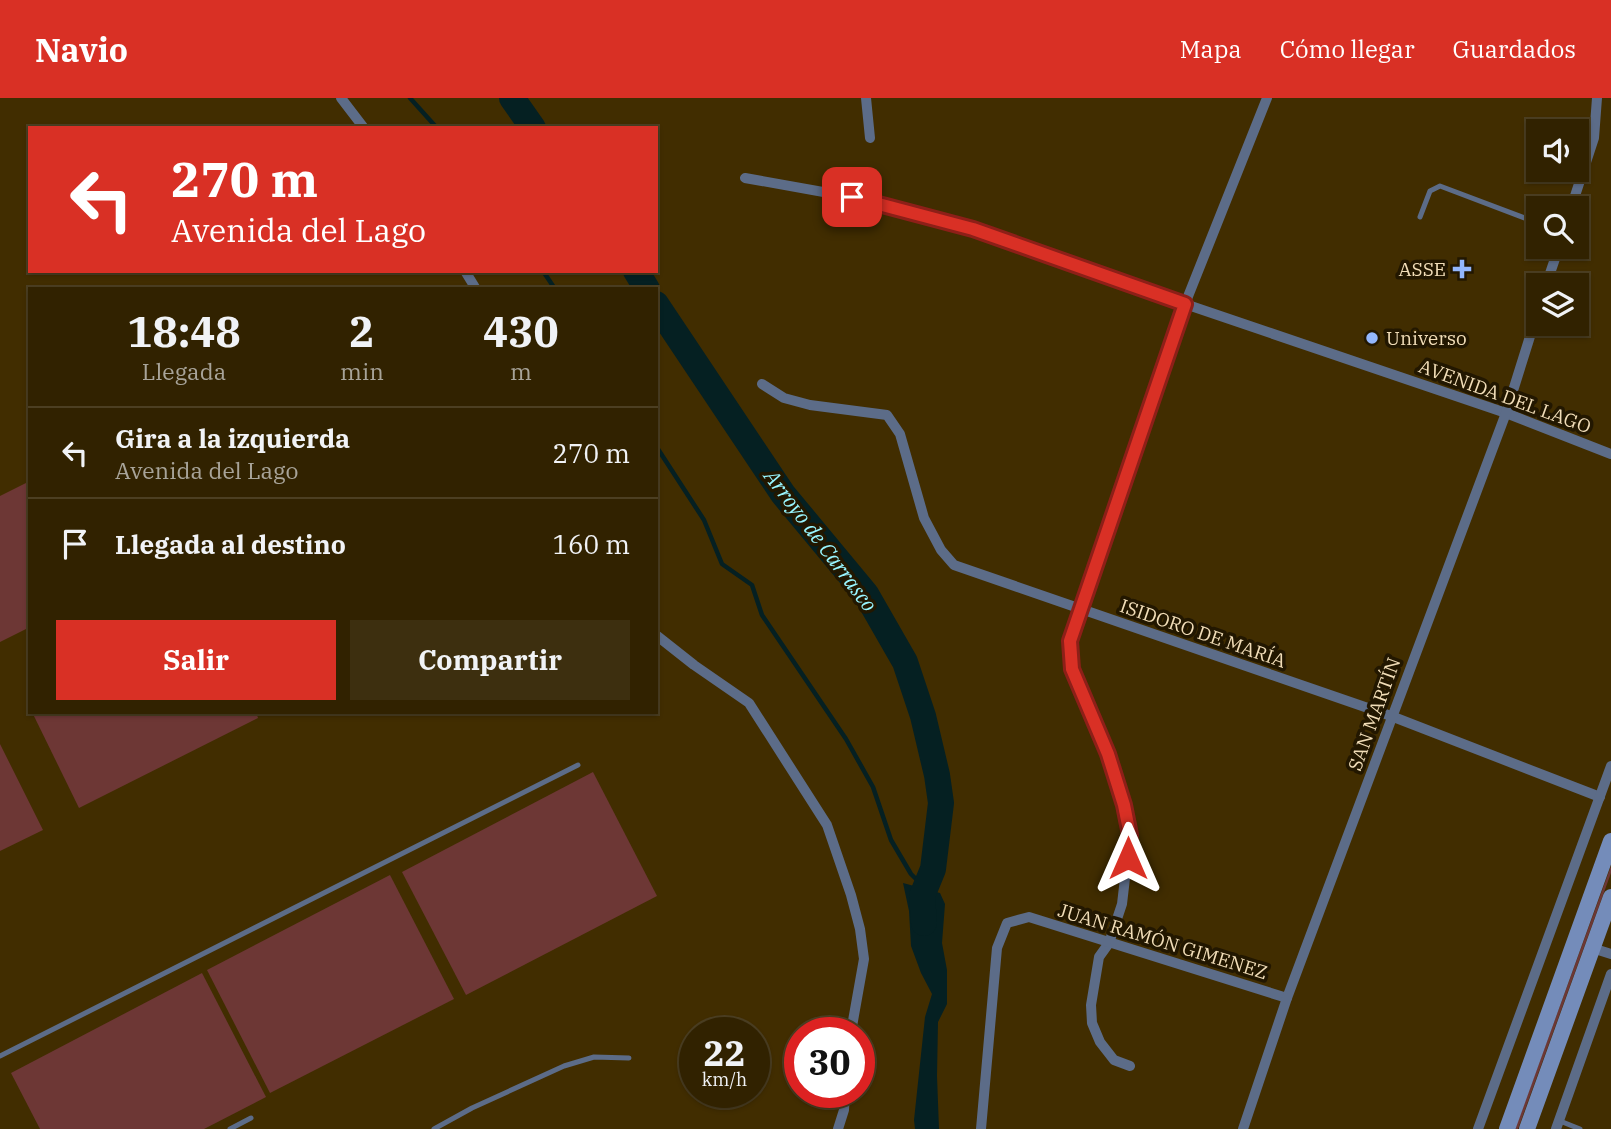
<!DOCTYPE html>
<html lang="es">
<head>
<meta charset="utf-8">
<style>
  :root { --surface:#312200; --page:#3d2f0f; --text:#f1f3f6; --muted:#a8a499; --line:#4c3f22; --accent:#d93025 }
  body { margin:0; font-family:"IBM Plex Serif",serif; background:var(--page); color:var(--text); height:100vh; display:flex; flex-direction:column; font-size:26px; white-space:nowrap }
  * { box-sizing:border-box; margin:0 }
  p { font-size:23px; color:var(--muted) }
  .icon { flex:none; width:38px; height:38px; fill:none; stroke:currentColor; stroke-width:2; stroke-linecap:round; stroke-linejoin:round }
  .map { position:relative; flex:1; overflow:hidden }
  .side { position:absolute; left:28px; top:189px; width:630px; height:427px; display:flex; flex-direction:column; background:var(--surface); border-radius:0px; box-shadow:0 2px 5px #0004,0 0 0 2px var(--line) }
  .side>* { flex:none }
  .banner { position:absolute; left:28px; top:28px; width:630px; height:147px; border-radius:0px; box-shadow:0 2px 5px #0004,0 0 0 2px var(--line); background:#d93025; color:#fff; overflow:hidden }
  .buttons { position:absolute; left:1526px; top:21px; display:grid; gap:14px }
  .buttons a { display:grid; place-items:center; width:63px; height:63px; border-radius:0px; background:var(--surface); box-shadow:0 2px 5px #0004,0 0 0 2px var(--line); font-size:35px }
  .speed { position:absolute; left:679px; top:919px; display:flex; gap:14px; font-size:35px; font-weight:700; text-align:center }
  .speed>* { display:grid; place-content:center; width:91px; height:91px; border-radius:50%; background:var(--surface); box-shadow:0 2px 5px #0004,0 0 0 2px var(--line); line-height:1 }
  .speed small { font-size:18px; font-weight:400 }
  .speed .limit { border:10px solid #d22; background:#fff; color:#111 }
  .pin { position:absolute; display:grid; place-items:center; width:60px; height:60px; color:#fff; margin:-30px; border-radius:14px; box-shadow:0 4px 10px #0006 }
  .me { position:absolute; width:77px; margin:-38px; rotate:0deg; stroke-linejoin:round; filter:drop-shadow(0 0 5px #0008) }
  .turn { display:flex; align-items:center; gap:24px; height:147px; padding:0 28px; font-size:32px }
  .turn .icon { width:91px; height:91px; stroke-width:2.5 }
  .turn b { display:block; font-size:49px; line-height:60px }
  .eta { display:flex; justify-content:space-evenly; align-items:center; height:119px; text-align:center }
  .eta b { font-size:42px; font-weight:800; line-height:49px }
  .cta { display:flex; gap:14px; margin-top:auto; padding:14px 28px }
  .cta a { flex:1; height:80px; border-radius:0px; background:var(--accent); color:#fff; font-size:28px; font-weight:800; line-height:80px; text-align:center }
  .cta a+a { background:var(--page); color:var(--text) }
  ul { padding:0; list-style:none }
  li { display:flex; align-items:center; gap:21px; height:91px; padding:0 28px; border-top:2px solid var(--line) }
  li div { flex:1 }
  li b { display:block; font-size:26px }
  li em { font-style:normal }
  header { display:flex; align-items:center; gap:42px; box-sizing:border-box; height:98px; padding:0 35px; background:var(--accent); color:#fff }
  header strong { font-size:33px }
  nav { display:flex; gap:38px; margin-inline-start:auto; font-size:24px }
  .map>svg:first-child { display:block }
</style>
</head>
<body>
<header>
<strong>Navio</strong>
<nav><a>Mapa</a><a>Cómo llegar</a><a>Guardados</a></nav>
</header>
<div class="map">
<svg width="1611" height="1031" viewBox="0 0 1611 1031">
  <rect width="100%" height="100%" fill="#412d00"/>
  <!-- green -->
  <g fill="#6d3735">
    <path d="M30,383v146l-30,15v-146z"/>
    <path d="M32,614h224l2,6 -179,90z"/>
    <path d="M0,646l43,86 -43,21z"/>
    <path d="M593,674l64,124 -191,99 -64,-123z"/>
    <path d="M1611,768v7l-93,256h-3z"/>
    <path d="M390,777l64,124 -184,94 -63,-123z"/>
    <path d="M202,875l64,124 -62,32h-164l-29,-56z"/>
  </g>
  <!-- water -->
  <path fill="#052022" d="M903,785l37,10 5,11 -3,39 5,27v34l-9,18 -1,54 2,53h-24l-1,-9 11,-103 7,-23 -11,-21 -10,-27 -2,-35z"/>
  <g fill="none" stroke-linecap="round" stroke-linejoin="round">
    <!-- stream -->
    <g stroke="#052022" stroke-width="4.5">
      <path d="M410,0l27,30"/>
      <path d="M543,173l12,18"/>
      <path d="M656,348l48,74 18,44 30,21 10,30 84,124 27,48 18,53 20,34 13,13"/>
    </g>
    <!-- river -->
    <g stroke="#052022" stroke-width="26">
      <path d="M512,0l21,30"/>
      <path d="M636,173l11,18"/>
      <path d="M656,206l127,190 83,100 39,68 18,54 14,59 4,28 -8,66 -11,27 2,27"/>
    </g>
    <!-- lane -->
    <g stroke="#5c6c88" stroke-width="5">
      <path d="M1420,119l10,-26 10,-5 98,37"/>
      <path d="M0,958l578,-291"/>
      <path d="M1560,1023l20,8"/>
      <path d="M230,1031l21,-11"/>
      <path d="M434,1031l38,-21 92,-42 30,-9 35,1"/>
    </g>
    <!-- street -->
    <g stroke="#5c6c88" stroke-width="10">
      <path d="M341,0l23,30"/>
      <path d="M866,0l4,40"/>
      <path d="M745,80l134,24 94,26 103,39 430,146 105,41"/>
      <path d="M1571,110l23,-70 3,-40"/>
      <path d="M465,173l11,18"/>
      <path d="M1546,187l13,-38"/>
      <path d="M762,286l22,14 26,7 77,10 13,19 24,84 17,32 13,15 437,151 209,81"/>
      <path d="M656,537l38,30 55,38 78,122 24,70 9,34 4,30 -13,73"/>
      <path d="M1592,850l19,6"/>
      <path d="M1130,968l-16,-6 -14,-18 -8,-19 -1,-18 8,-48 10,-14 13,-39 8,-69 -22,-81 -36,-85 -2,-28 115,-337 82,-206"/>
      <path d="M838,1031l6,-19 1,-18"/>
      <path d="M981,1031l16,-181 10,-25 22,-6 258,81"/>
      <path d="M1243,1031l44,-131 219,-585 32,-102"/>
      <path d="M1478,1031l133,-363"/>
      <path d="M1556,1031l55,-155"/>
    </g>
    <!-- secondary -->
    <g stroke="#748cba" stroke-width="16">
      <path d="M1507,1031l104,-288"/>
      <path d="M1527,1031l84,-232"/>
    </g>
  </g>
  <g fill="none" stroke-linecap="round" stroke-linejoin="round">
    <!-- route casing -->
    <g stroke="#8d1f18" stroke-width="18">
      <path id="route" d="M852,99l121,32 212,75 -115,337 2,28 36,85 16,51 6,30 -2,23"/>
    </g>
    <!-- route -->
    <use href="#route" stroke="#d93025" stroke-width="12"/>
  </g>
  <!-- markers -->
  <g fill="#93b7fd" stroke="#221700" stroke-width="2.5">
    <path d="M1458.5 160.5h7v7h7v7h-7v7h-7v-7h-7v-7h7z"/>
    <circle cx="1372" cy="240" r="7"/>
  </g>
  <g text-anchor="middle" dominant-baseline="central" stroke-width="7" stroke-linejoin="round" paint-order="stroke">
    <!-- poi labels -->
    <g font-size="19" fill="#f1ddb7" stroke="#221700" text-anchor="end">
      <text x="1446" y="171">ASSE</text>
      <text x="1386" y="240" text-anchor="start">Universo</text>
    </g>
    <!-- street labels -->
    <g font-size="19" fill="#f1ddb7" stroke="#221700">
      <text transform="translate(1505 298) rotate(20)">AVENIDA DEL LAGO</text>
      <text transform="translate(1203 535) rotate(19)">ISIDORO DE MARÍA</text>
      <text transform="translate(1374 616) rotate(-70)">SAN MARTÍN</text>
      <text transform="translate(1163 843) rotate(17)">JUAN RAMÓN GIMENEZ</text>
    </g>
    <!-- water labels -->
    <g font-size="21" font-style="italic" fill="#98f6ff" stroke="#221700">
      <text transform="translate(821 442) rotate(53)">Arroyo de Carrasco</text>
    </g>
  </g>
</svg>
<div class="buttons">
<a><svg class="icon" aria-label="sound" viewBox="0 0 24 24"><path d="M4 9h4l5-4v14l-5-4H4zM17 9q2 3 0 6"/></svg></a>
<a><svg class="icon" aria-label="search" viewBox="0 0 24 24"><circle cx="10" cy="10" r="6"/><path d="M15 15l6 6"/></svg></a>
<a><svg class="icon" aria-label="layers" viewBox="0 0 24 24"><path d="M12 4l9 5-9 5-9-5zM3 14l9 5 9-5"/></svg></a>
</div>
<div class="speed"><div>22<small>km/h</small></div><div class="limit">30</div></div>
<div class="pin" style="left:852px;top:99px;background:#d93025"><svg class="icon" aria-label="arrive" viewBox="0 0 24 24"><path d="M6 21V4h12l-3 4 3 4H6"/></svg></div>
<svg class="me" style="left:1128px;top:760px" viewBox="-20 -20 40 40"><path d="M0-17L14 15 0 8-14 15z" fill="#d93025" stroke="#fff" stroke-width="4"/></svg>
<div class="banner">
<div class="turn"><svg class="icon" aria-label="left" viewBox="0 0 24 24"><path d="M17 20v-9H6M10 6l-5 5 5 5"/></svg><div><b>270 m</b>Avenida del Lago</div></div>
</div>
<section class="side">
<div class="eta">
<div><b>18:48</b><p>Llegada</p></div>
<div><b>2</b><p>min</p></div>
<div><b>430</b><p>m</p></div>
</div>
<ul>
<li><svg class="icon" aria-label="left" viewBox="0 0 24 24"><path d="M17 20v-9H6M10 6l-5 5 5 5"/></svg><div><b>Gira a la izquierda</b><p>Avenida del Lago</p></div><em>270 m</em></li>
<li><svg class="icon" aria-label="arrive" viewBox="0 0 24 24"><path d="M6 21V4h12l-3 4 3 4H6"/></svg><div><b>Llegada al destino</b></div><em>160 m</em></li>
</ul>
<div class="cta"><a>Salir</a><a>Compartir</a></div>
</section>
</div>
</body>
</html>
